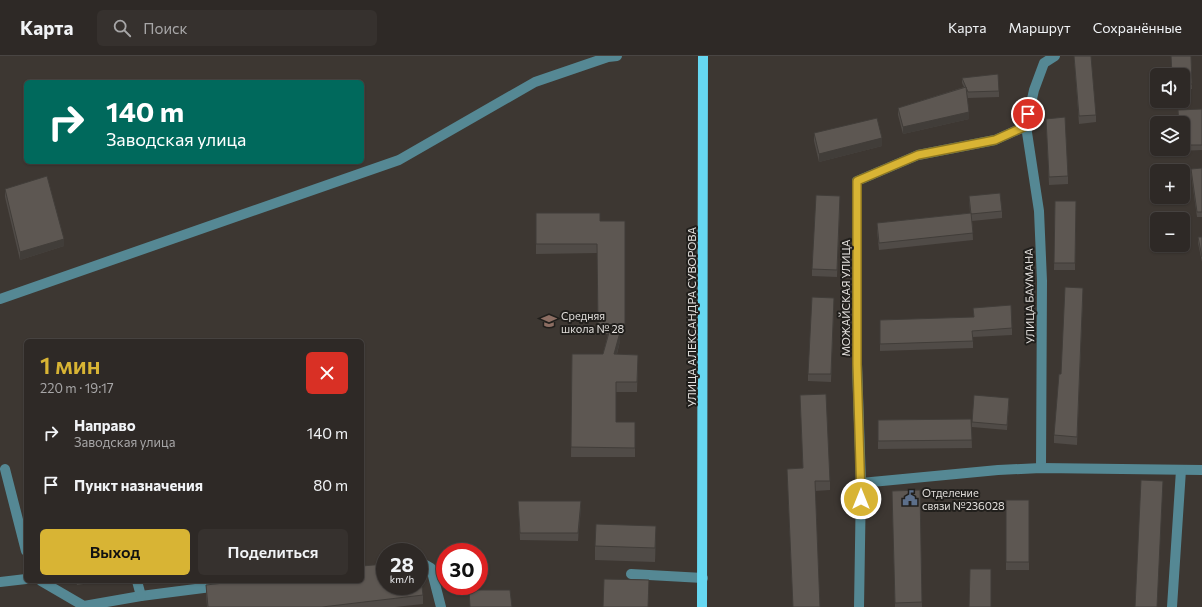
<!DOCTYPE html>
<html lang="ru">
<head>
<meta charset="utf-8">
<style>
  :root { --surface:#2e2926; --page:#36312e; --text:#f1f3f6; --muted:#a7a6a7; --line:#494543; --accent:#d8b434 }
  body { margin:0; font-family:Commissioner,sans-serif; background:var(--page); color:var(--text); height:100vh; display:flex; flex-direction:column; font-size:15px; white-space:nowrap }
  * { box-sizing:border-box; margin:0 }
  p { font-size:13px; color:var(--muted) }
  .icon { flex:none; width:22px; height:22px; fill:none; stroke:currentColor; stroke-width:2; stroke-linecap:round; stroke-linejoin:round }
  .map { position:relative; flex:1; overflow:hidden }
  .side { position:absolute; left:24px; top:283px; width:340px; height:244px; display:flex; flex-direction:column; background:var(--surface); border-radius:6px; box-shadow:0 1px 3px #0004,0 0 0 1px var(--line) }
  .side>* { flex:none }
  .guide { position:absolute; left:24px; top:24px; width:340px; height:84px; border-radius:6px; box-shadow:0 1px 3px #0004,0 0 0 1px var(--line); background:#00695c; color:#fff; overflow:hidden }
  .buttons { position:absolute; left:1150px; top:12px; display:grid; gap:8px }
  .buttons a { display:grid; place-items:center; width:40px; height:40px; border-radius:6px; background:var(--surface); box-shadow:0 1px 3px #0004,0 0 0 1px var(--line); font-size:20px }
  .speed { position:absolute; left:376px; top:487px; display:flex; gap:8px; font-size:20px; font-weight:700; text-align:center }
  .speed>* { display:grid; place-content:center; width:52px; height:52px; border-radius:50%; background:var(--surface); box-shadow:0 1px 3px #0004,0 0 0 1px var(--line); line-height:1 }
  .speed small { font-size:10px; font-weight:400 }
  .speed .limit { border:6px solid #d22; background:#fff; color:#111 }
  .pin { position:absolute; display:grid; place-items:center; width:34px; height:34px; color:#fff; margin:-17px; border:2px solid #fff; border-radius:50%; box-shadow:0 1px 4px #0007 }
  .me { position:absolute; width:44px; margin:-22px; rotate:0deg; stroke-linejoin:round; filter:drop-shadow(0 0 3px #0008) }
  .turn { display:flex; align-items:center; gap:14px; height:84px; padding:0 16px; font-size:18px }
  .turn .icon { width:52px; height:52px; stroke-width:2.5 }
  .turn b { display:block; font-size:28px; line-height:34px }
  .round { display:grid; place-items:center; flex:none; width:42px; height:42px; border-radius:6px; background:var(--page) }
  .head { display:flex; align-items:center; justify-content:space-between; height:68px; padding:0 16px }
  h1 { font-size:24px; font-weight:600; line-height:30px; color:var(--accent) }
  .primary-button { display:flex; gap:8px; margin-top:auto; padding:8px 16px }
  .primary-button a { flex:1; height:46px; border-radius:6px; background:var(--accent); color:#111; font-size:16px; font-weight:600; line-height:46px; text-align:center }
  .primary-button a+a { background:var(--page); color:var(--text) }
  ul { padding:0; list-style:none }
  li { display:flex; align-items:center; gap:12px; height:52px; padding:0 16px }
  li div { flex:1 }
  li b { display:block; font-size:15px }
  li em { font-style:normal }
  header { display:flex; align-items:center; gap:24px; box-sizing:border-box; height:56px; padding:0 20px; background:var(--surface); border-bottom:1px solid var(--line) }
  header strong { font-size:19px }
  nav { display:flex; gap:22px; margin-inline-start:auto; font-size:14px }
  .search { width:280px; height:36px; background:var(--page); display:flex; align-items:center; gap:10px; box-sizing:border-box; padding:0 14px; border-radius:6px; color:var(--muted); font-size:15px }
  .map>svg:first-child { display:block }
</style>
</head>
<body>
<header>
<strong>Карта</strong>
<div class="search"><svg class="icon" aria-label="search" viewBox="0 0 24 24"><circle cx="10" cy="10" r="6"/><path d="M15 15l6 6"/></svg>Поиск</div>
<nav><a>Карта</a><a>Маршрут</a><a>Сохранённые</a></nav>
</header>
<div class="map">
<svg width="1202" height="551" viewBox="0 0 1202 551">
  <rect width="100%" height="100%" fill="#3d3732"/>
  <g fill="none" stroke-linecap="round" stroke-linejoin="round">
    <!-- minor -->
    <g stroke="#558894" stroke-width="10">
      <path d="M1026,70l13,85 3,70 -1,187"/>
      <path d="M0,243l399,-139 136,-78 73,-25 9,-1"/>
      <path d="M5,413l21,82"/>
      <path d="M861,427l137,-13 43,-2 161,2"/>
      <path d="M419,505l12,7 10,39"/>
      <path d="M631,518l72,4"/>
      <path d="M41,525l43,25 57,-10 78,-10"/>
      <path d="M137,525l4,15"/>
      <path d="M0,526l26,-3"/>
      <path d="M859,551l2,-124 -4,-119v-183l61,-26 77,-15 31,-14 8,-36 10,-27 11,-7"/>
      <path d="M1172,551l9,-137"/>
    </g>
    <!-- major -->
    <path stroke="#66d7f1" stroke-width="10" d="M702,551l1,-551"/>
  </g>
  <!-- wall -->
  <g fill="#504b47">
    <path d="M1074,0l22,59v7l-17,2z"/>
    <path d="M1191,0l1,33h-9v-14z"/>
    <path d="M962,22l37,13v6l-31,1 -1,-3 2,24 -66,15 -5,-19v-7l66,-21 -2,-4z"/>
    <path d="M1202,53v41l-23,1v-2h4v-26z"/>
    <path d="M1046,63l22,57v8l-19,1z"/>
    <path d="M814,77l68,13 -63,16 -5,-21z"/>
    <path d="M1202,112v49h-5l-6,-43v-5z"/>
    <path d="M5,133l59,57 -44,14 -15,-63z"/>
    <path d="M969,140l33,15v7l-30,3 1,19 -94,10 -2,-19v-8l93,-10z"/>
    <path d="M1055,145h21l-1,69h-21z"/>
    <path d="M840,148l-3,73 -25,-1v-7z"/>
    <path d="M536,157l64,8h25v113h-5v7l-3,13 21,1 -1,37h-21v30h19v35h-64l1,-103h31l5,-20h-10l-1,-81 -61,1z"/>
    <path d="M1198,181h4v25l-4,-19z"/>
    <path d="M1083,239l-6,150 -23,-2v-8z"/>
    <path d="M834,249l-3,77 -23,-1v-7z"/>
    <path d="M973,252l39,20v7l-39,2v11l-93,3v-31l94,-3z"/>
    <path d="M800,339l30,86v9l-15,1 5,116h-27l-6,-138 16,-1z"/>
    <path d="M1009,347l-2,27 -35,-3v-5z"/>
    <path d="M971,363l1,29 -94,1v-29z"/>
    <path d="M920,434l2,117h-27l-3,-116z"/>
    <rect x="1006" y="444" width="23" height="70"/>
    <path d="M518,445l63,7 -3,33 -58,-1z"/>
    <path d="M656,483l-1,23 -60,-2v-14z"/>
    <path d="M76,525h20v1l-19,3z"/>
    <path d="M206,529l217,10v9l-28,3h-188l-1,-13z"/>
  </g>
  <!-- shaded-wall -->
  <g fill="#413d39">
    <path d="M969,56v7l-66,15v-7z"/>
    <path d="M882,82v8l-63,16v-8z"/>
    <path d="M64,183v7l-44,14v-8z"/>
    <path d="M834,242v7l-3,77v-8z"/>
    <path d="M620,276v9l-6,23v-10z"/>
    <path d="M581,445v7l-3,33v-8z"/>
    <path d="M656,470v13l-1,23v-14z"/>
  </g>
  <!-- building -->
  <g fill="#5d5752" stroke="#413d39">
    <path d="M1074,0h17l5,59 -17,1z"/>
    <path d="M1171,0h20l1,28h-9v-9h-11z"/>
    <path d="M998,18l1,17 -31,1 -6,-14z"/>
    <path d="M966,31l3,25 -66,15 -5,-19z"/>
    <path d="M1202,53v36h-19v-22h-4l-1,-13z"/>
    <path d="M1065,61l3,59 -19,1 -3,-58z"/>
    <path d="M877,62l5,20 -63,16 -5,-21z"/>
    <path d="M1202,112v44h-5l-6,-43z"/>
    <path d="M47,120l17,63 -44,13 -15,-63z"/>
    <path d="M1000,137l2,18 -31,3 -2,-18z"/>
    <path d="M816,139l24,1 -3,74 -25,-1z"/>
    <path d="M1055,145h21l-1,62h-21z"/>
    <path d="M536,157h64v8h25v103l-27,1 -1,-81h-61z"/>
    <path d="M971,157l2,20 -94,10 -2,-20z"/>
    <path d="M1198,181h4v20z"/>
    <path d="M1065,231l18,1 -6,149 -23,-2 5,-61h2z"/>
    <path d="M812,241l22,1 -3,76h-23z"/>
    <path d="M1011,249l1,23 -40,3 1,10 -93,3v-24l94,-3 -1,-9z"/>
    <path d="M610,273l10,3 -6,22 24,1 -1,27h-21v40h19v26l-64,-1 1,-93h31z"/>
    <path d="M826,338l4,87h-15l5,126h-27l-6,-138 16,-1 -3,-73z"/>
    <path d="M974,339l35,3 -2,27 -35,-3z"/>
    <path d="M971,363l1,21 -94,1v-21z"/>
    <path d="M1141,424l22,1 -6,126h-22z"/>
    <path d="M920,434l2,112 -27,1 -3,-112z"/>
    <rect x="1006" y="444" width="23" height="62"/>
    <path d="M518,445h63l-3,32h-58z"/>
    <path d="M596,468l60,2 -1,22 -60,-2z"/>
    <path d="M419,506l4,33 -101,12h-114l-2,-22 36,-4h120v-15l23,-2v22h34z"/>
    <path d="M970,513h21v38h-22z"/>
    <path d="M604,523l45,1 -1,27h-45z"/>
    <path d="M469,534h41l2,17h-42z"/>
  </g>
  <g fill="none" stroke-linecap="round" stroke-linejoin="round">
    <!-- route casing -->
    <g stroke="#8c7522" stroke-width="10">
      <path id="route" d="M861,443l-4,-135v-183l61,-26 77,-15 31,-14 2,-12"/>
    </g>
    <!-- route -->
    <use href="#route" stroke="#d8b434" stroke-width="7"/>
  </g>
  <!-- icons -->
  <defs>
    <g id="school-bare" transform="scale(1.2)"><path d="M0-5L7-2L0 1L-7-2ZM-4 1L0 2.5L4 1V4Q0 6-4 4Z" fill="#8d6e63" stroke="#211f1c" stroke-width="2.5" paint-order="stroke"/></g>
    <g id="civic-bare" transform="scale(1.2)"><path d="M-.6-6.5H3V-4.5H.6V-3L4-1V1h2V6H-6V1h2V-1L-.6-3ZM-1.2 2.5V6h2.4V2.5Z" fill="#5c6f8a" stroke="#211f1c" stroke-width="2.5" paint-order="stroke"/></g>
  </defs>
  <g fill-rule="evenodd">
    <use href="#school-bare" x="549" y="265"/>
    <use href="#civic-bare" x="910" y="442"/>
  </g>
  <g text-anchor="middle" dominant-baseline="central" stroke-width="4" stroke-linejoin="round" paint-order="stroke">
    <!-- street labels -->
    <g font-size="11" fill="#e1dedb" stroke="#211f1c">
      <text transform="translate(1029 240) rotate(-91)">УЛИЦА БАУМАНА</text>
      <text transform="translate(845 242) rotate(-90)">МОЖАЙСКАЯ УЛИЦА</text>
      <text transform="translate(691 261) rotate(-90)">УЛИЦА АЛЕКСАНДРА СУВОРОВА</text>
    </g>
    <!-- poi labels -->
    <g font-size="11" fill="#e1dedb" stroke="#211f1c" text-anchor="start">
      <text x="561" y="259">Средняя<tspan x="561" dy="13">школа № 28</tspan></text>
      <text x="922" y="436">Отделение<tspan x="922" dy="13">связи №236028</tspan></text>
    </g>
  </g>
</svg>
<div class="buttons">
<a><svg class="icon" aria-label="sound" viewBox="0 0 24 24"><path d="M4 9h4l5-4v14l-5-4H4zM17 9q2 3 0 6"/></svg></a>
<a><svg class="icon" aria-label="layers" viewBox="0 0 24 24"><path d="M12 4l9 5-9 5-9-5zM3 14l9 5 9-5"/></svg></a>
<a>+</a>
<a>−</a>
</div>
<div class="speed"><div>28<small>km/h</small></div><div class="limit">30</div></div>
<div class="pin" style="left:1028px;top:58px;background:#d93025"><svg class="icon" aria-label="arrive" viewBox="0 0 24 24"><path d="M6 21V4h12l-3 4 3 4H6"/></svg></div>
<svg class="me" style="left:861px;top:443px" viewBox="-20 -20 40 40"><circle r="17" fill="#d8b434" stroke="#fff" stroke-width="3"/><path d="M0-11L8 9 0 5-8 9z" fill="#fff"/></svg>
<div class="guide">
<div class="turn"><svg class="icon" aria-label="right" viewBox="0 0 24 24"><path d="M7 20v-9h11M14 6l5 5-5 5"/></svg><div><b>140 m</b>Заводская улица</div></div>
</div>
<section class="side">
<div class="head"><div><h1>1 мин</h1><p>220 m · 19:17</p></div><a class="round" style="background:#d93025;color:#fff"><svg class="icon" aria-label="close" viewBox="0 0 24 24"><path d="M6 6l12 12M18 6L6 18"/></svg></a></div>
<ul>
<li><svg class="icon" aria-label="right" viewBox="0 0 24 24"><path d="M7 20v-9h11M14 6l5 5-5 5"/></svg><div><b>Направо</b><p>Заводская улица</p></div><em>140 m</em></li>
<li><svg class="icon" aria-label="arrive" viewBox="0 0 24 24"><path d="M6 21V4h12l-3 4 3 4H6"/></svg><div><b>Пункт назначения</b></div><em>80 m</em></li>
</ul>
<div class="primary-button"><a>Выход</a><a>Поделиться</a></div>
</section>
</div>
</body>
</html>
